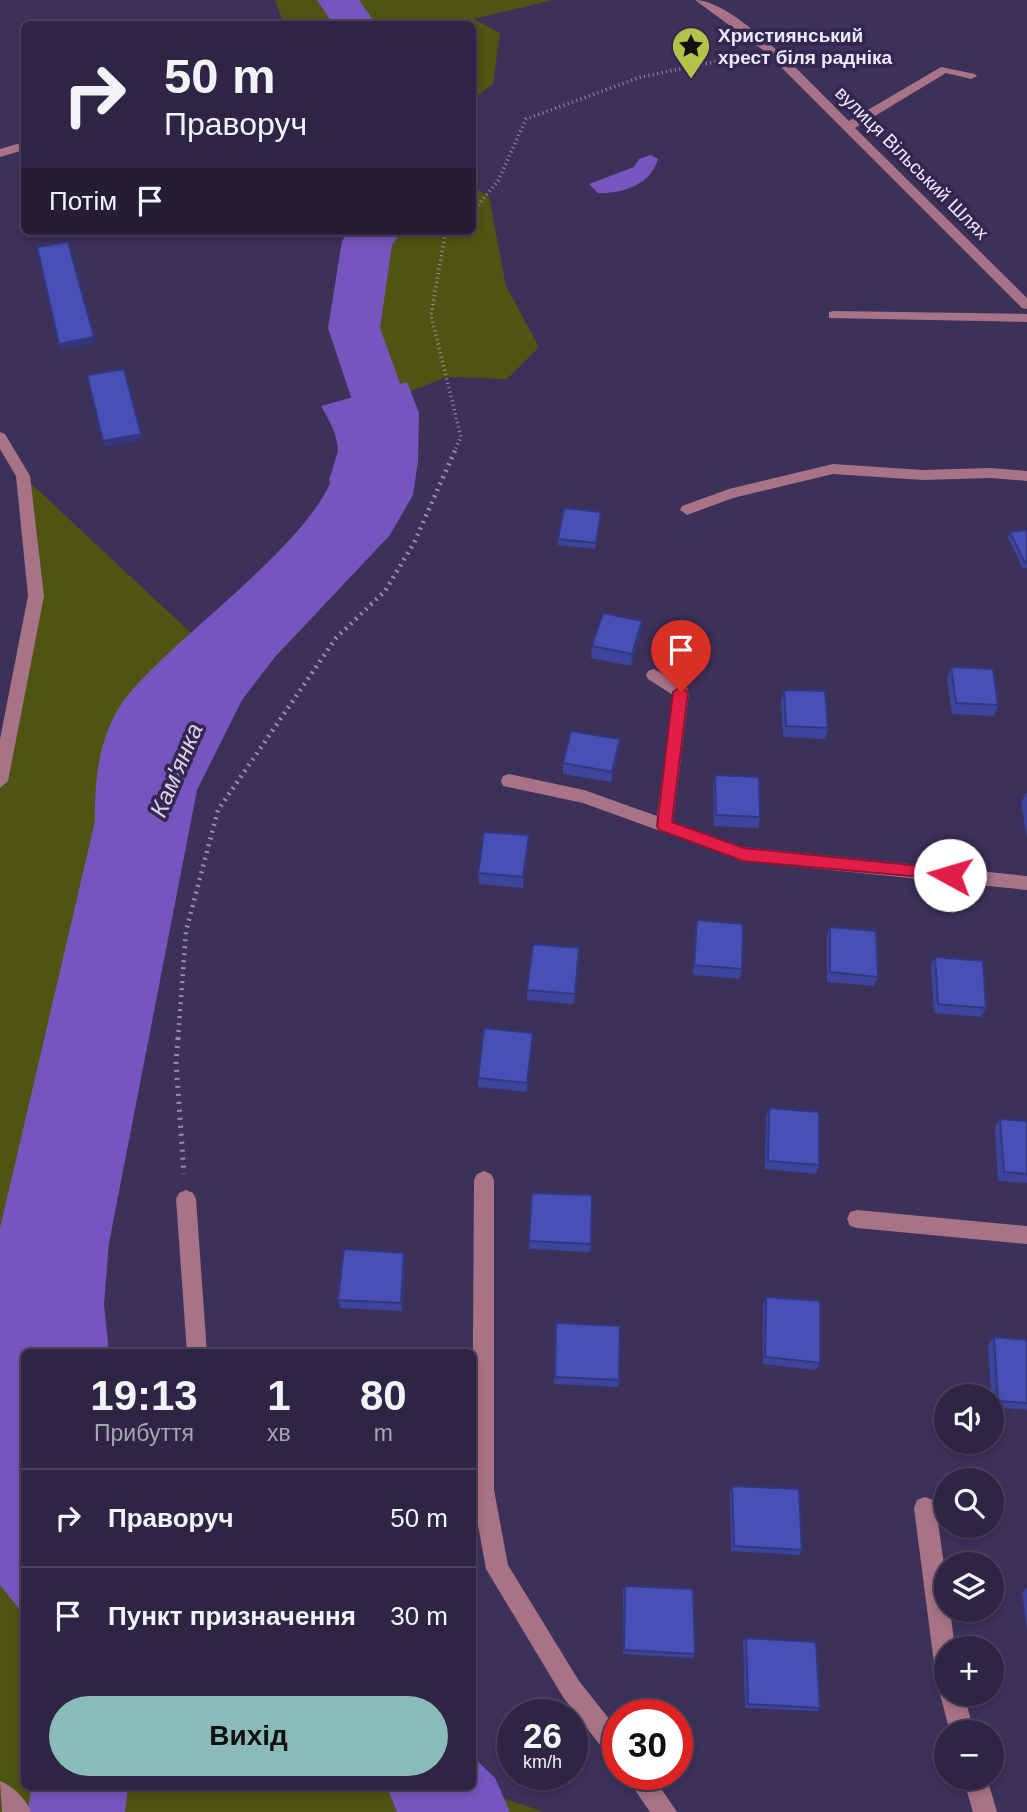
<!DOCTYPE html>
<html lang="uk">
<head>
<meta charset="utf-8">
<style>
  :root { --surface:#2d2543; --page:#352d4a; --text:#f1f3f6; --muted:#a7a5b2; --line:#48425c; --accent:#8bbbb9 }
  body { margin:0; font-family:Helvetica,sans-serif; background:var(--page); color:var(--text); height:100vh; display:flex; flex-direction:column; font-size:26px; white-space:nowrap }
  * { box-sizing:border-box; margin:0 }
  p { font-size:23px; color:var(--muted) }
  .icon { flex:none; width:38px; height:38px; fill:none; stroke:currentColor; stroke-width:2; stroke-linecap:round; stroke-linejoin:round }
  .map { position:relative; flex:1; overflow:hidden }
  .panel { position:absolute; left:21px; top:1349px; width:455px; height:441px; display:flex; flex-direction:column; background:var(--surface); border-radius:10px; box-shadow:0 4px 10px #0003,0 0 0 2px var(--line) }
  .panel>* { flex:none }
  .hud { position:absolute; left:21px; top:21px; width:455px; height:214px; border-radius:10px; box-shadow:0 4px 10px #0003,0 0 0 2px var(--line); background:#2d2543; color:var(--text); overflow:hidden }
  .buttons { position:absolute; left:934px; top:1384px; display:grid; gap:14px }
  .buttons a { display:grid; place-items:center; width:70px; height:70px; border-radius:50%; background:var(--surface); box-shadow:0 4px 10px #0003,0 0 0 2px var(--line); font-size:35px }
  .speed { position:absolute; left:497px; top:1699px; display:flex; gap:14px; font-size:35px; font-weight:700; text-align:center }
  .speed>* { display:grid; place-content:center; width:91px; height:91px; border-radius:50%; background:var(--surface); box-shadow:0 4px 10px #0003,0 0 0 2px var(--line); line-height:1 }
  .speed small { font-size:18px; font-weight:400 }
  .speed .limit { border:10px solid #d22; background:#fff; color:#111 }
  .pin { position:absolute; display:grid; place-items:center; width:60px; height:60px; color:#fff; margin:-72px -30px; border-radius:50% 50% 50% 0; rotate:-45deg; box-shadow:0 0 7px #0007 }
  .pin .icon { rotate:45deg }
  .me { position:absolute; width:77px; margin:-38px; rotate:276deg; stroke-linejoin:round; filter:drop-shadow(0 0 5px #0008) }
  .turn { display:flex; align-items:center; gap:24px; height:147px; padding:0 28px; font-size:32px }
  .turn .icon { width:91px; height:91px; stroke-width:2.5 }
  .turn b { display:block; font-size:49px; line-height:60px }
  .then { display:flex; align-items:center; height:66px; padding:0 28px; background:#0003; gap:14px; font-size:26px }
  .eta { display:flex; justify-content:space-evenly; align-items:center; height:119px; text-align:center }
  .eta b { font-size:42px; font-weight:700; line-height:49px }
  .primary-button { display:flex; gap:14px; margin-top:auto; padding:14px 28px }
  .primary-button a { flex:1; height:80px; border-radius:42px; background:var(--accent); color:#111; font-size:28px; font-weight:700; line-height:80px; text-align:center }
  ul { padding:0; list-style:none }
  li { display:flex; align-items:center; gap:21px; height:98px; padding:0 28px; border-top:2px solid var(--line) }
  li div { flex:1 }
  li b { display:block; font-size:26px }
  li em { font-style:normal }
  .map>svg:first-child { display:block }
</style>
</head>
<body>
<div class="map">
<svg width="1027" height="1812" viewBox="0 0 1027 1812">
  <rect width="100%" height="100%" fill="#3c3159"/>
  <!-- green -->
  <g fill="#4e5512">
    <path d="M275,0h278l-80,19 27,14 -7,51 -20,15 -1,-75h-188z"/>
    <path d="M473,186l16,11 17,89 33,61 -32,32 -60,-2 -67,26 -26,-75 13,-87 10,-10h95z"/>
    <path d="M23,476l200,187 -199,690v434h445l75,25h-544v-1030l36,-186z"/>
  </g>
  <!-- water -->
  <g fill="#7755be">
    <path d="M651,155l7,4c-7,26 -36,35 -60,34l-9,-9 45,-17 5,-8z"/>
    <path d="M407,382l12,31 -1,48 -5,34 -23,40 -115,122 -33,43 -45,90 -88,453 -5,61 5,49h-85v262l-24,-30v-357l95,-407c-1,-40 4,-84 27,-118 47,-66 210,-170 216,-247 1,-20 -8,-34 -17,-50z"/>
  </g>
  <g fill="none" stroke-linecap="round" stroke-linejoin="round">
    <!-- river -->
    <g fill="#7755be" fill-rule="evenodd">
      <path d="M317,0h42l17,24h-43z"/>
      <path d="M349,231h53l-10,14 -12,83 27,75 -20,77 -9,14 -20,5 -20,-5 -9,-14 24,-77 -25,-75 14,-87z"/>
      <path d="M472,1756l23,22 15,34h-113l-10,-25h85z"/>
      <path d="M32,1787h96l-3,25h-98z"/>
    </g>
    <!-- path-far2 -->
    <g stroke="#968fac" stroke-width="3.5" stroke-dasharray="1 3.5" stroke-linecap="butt">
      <path d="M472,212l26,-31 28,-62 115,-42 98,-20"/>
      <path d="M450,231l-5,4 -14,80 30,122 -6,13"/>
    </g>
    <!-- path-far1 -->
    <path stroke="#968fac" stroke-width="4.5" stroke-dasharray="2 5" stroke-linecap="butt" d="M178,1039l8,-108 32,-121 118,-172 49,-47 29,-48 42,-95"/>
    <!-- path -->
    <path stroke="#968fac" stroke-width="5" stroke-dasharray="2 6" stroke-linecap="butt" d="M178,1038l-2,24 8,112"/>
    <!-- minor -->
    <g fill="#a87386" fill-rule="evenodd">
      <path d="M695,0c41,0 123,91 154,121l92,-54 34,7 2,2 -6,3 -25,-6 -91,55 172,170v11l-5,-1 -255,-255z"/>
      <path d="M24,142v8l-24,7v-8z"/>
      <path d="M834,311l193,3v8l-198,-4v-6z"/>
      <path d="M0,432l5,2 25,42 14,120 -36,185 -8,7v-49l28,-143 -12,-120 -16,-27z"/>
      <path d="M833,464l90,6 68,-2 36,3v10l-36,-3 -68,2 -90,-6 -100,24 -46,17 -7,-5 2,-4 47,-17z"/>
      <path d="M654,669l33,19 2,4 -16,130 70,25 284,29v14l-284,-29 -160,-58 -80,-17 -2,-5 2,-5 6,-2 75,16 73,26 16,-121 -25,-16 -2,-4 2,-4z"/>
      <path d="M484,1171l7,3 3,6v310l14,75 71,116 39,49v32l-8,-4 -47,-61 -77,-128 -14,-77 2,-312 3,-6z"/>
      <path d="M186,1190l7,3 3,6 11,154h-20l-11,-154 3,-6z"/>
      <path d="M857,1210l170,16v18l-170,-16 -7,-2 -3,-7 3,-7z"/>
      <path d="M925,1497l8,3 3,8 11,78v24h3l5,38h-8v35l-8,-4 -4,-8 -21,-163 3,-8z"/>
      <path d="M947,1684v10h17l10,38h-24l-10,-38z"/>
      <path d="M624,1774h27l26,38h-27z"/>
      <path d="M963,1778h24l10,34h-24z"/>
      <path d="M0,1781c13,5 26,18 31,31h-29z"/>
    </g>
  </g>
  <!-- wall -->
  <g fill="#3e449c">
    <path d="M601,518l-6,31 -37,-4v-6z"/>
    <path d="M1027,530v38l-4,1 -15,-31 2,-6z"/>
    <path d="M641,632l-10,34 -40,-8 1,-12z"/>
    <path d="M951,667l47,38 -4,11 -42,-2 -5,-35z"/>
    <path d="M784,690l44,38 -3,11 -42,-2 -2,-36z"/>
    <path d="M620,739l-1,11 -8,32 -48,-8v-11z"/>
    <path d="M715,775l45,42 -2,11 -44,-2 -1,-40z"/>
    <path d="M1026,793h1v45l-6,-35z"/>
    <path d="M529,835l-1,11 -5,42 -44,-4 -1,-11z"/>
    <path d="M697,920l45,49 -2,10 -47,-4 2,-45z"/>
    <path d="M830,927l48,50 -4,9 -47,-4v-45z"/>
    <path d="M579,948l-5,56 -47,-4v-10z"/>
    <path d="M935,957l51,51 -5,9 -47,-4 -3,-46z"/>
    <path d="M533,1033l-6,59 -49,-5v-9z"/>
    <path d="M769,1108l50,57 -3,9 -51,-5 1,-52z"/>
    <path d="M1000,1119l27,2v62l-29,-2 -3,-54z"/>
    <path d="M532,1193l59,51 -1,8 -61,-3z"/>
    <path d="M406,1260l-4,51 -62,-3 -2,-8z"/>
    <path d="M766,1297l54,66 -4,7 -53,-6v-60z"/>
    <path d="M556,1323l63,57 -1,7 -64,-3z"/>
    <path d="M994,1337l33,3v70l-35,-3 -4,-62z"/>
    <path d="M732,1486l70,64 -3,5 -68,-4 -1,-59z"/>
    <path d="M625,1586l70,68 -2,4 -70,-4v-64z"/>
    <path d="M1027,1588v42l-5,-38z"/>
    <path d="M746,1638l74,70 -3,3 -72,-3 -2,-66z"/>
  </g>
  <!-- shaded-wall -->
  <g fill="#32377f">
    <path d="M94,337l1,6 -35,7 -1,-6z"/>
    <path d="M141,434l2,6 -38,7 -2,-6z"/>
    <path d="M642,621l-1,11 -10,34 1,-12z"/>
    <path d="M620,739l-1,11 -8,32 1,-10z"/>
    <path d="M529,835l-1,11 -5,42v-11z"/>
    <path d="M533,1033l-1,9 -5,50v-9z"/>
    <path d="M404,1253l2,7 -4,51 -1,-8z"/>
  </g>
  <!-- building -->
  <g fill="#484fb5" stroke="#32377f" stroke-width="2">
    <path d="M68,242l26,95 -35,7 -22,-97z"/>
    <path d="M124,369l17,65 -38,7 -16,-66z"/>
    <path d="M564,508l37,4 -5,31 -38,-4z"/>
    <path d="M1027,530v33h-2l-15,-31z"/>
    <path d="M603,613l39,8 -10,33 -40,-8z"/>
    <path d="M951,667l42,2 5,36 -42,-2z"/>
    <path d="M784,690l41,1 3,37 -42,-2z"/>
    <path d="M571,731l49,8 -8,33 -49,-9z"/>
    <path d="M715,775l44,2 1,40 -44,-2z"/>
    <path d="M484,832l45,3 -6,42 -45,-4z"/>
    <path d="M697,920l46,4 -1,45 -48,-4z"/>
    <path d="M830,927l46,4 2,46 -48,-5z"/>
    <path d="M533,944l46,4 -4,46 -48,-4z"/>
    <path d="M935,957l48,4 3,47 -48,-4z"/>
    <path d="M484,1028l49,5 -6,50 -49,-5z"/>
    <path d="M769,1108l50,4v53l-51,-4z"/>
    <path d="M1000,1119l27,2v53l-23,-2z"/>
    <path d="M532,1193l60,2 -1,49 -62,-3z"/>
    <path d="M344,1249l60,4 -3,50 -63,-3z"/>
    <path d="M766,1297l54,4v62l-55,-6z"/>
    <path d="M556,1323l64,3 -1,54 -64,-3z"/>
    <path d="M994,1337l33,3v63l-29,-2z"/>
    <path d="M732,1486l67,3 3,61 -68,-4z"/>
    <path d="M625,1586l68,3 2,65 -71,-4z"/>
    <path d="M746,1638l70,4 4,66 -72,-4z"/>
  </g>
  <!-- route -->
  <path fill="#e11d48" stroke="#92132f" stroke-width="2" d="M681,686l7,6 -16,130 72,26 206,21 5,2v9l-212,-19 -84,-31 -2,-4 16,-134z"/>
  <!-- icons -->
  <defs>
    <g id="sight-pin" transform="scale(2.0125)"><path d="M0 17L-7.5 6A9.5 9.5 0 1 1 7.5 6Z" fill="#b4c24a" stroke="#32274e"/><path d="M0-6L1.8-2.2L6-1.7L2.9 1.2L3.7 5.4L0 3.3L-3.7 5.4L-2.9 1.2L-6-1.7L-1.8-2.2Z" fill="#111"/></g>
  </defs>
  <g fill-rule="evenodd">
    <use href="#sight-pin" x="691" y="46"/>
  </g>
  <g text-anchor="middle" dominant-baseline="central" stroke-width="7" stroke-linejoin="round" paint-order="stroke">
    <!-- far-poi labels -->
    <g font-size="19" font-weight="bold" fill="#ede9fd" stroke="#32274e" text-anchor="start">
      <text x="718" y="35">Християнський<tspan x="718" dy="22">хрест біля радніка</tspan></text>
    </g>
    <!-- far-street labels -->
    <g font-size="19" fill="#ede9fd" stroke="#32274e">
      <text transform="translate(912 163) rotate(45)">вулиця Вільський Шлях</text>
    </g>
    <!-- water labels -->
    <g font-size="24" font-style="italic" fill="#d9d3ee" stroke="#32274e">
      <text transform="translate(176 770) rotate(-67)">Кам'янка</text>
    </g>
  </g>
</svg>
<div class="buttons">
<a><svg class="icon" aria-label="sound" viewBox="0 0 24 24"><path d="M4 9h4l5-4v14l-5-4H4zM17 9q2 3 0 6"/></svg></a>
<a><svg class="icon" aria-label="search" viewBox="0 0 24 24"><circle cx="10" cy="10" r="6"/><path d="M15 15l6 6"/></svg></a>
<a><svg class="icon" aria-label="layers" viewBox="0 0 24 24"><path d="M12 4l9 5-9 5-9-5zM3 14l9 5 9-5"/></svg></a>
<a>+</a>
<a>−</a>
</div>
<div class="speed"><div>26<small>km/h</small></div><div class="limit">30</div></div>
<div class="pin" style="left:681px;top:692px;background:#d93025"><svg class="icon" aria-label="arrive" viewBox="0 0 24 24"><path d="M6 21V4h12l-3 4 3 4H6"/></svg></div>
<svg class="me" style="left:950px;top:875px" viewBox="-20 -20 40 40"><circle r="19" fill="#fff"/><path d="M0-13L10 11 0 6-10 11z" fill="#e11d48"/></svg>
<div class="hud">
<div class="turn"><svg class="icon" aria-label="right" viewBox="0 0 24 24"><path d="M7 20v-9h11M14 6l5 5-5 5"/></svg><div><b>50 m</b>Праворуч</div></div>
<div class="then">Потім<svg class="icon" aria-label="arrive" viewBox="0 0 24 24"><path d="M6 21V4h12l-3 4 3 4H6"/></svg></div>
</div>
<section class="panel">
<div class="eta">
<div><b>19:13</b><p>Прибуття</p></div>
<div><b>1</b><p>хв</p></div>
<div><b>80</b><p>m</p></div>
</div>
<ul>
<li><svg class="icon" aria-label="right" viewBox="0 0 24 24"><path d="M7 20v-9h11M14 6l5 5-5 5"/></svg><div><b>Праворуч</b></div><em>50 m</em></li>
<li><svg class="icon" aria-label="arrive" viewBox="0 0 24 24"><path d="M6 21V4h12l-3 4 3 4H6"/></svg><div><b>Пункт призначення</b></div><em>30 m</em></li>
</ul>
<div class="primary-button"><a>Вихід</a></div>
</section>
</div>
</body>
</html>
